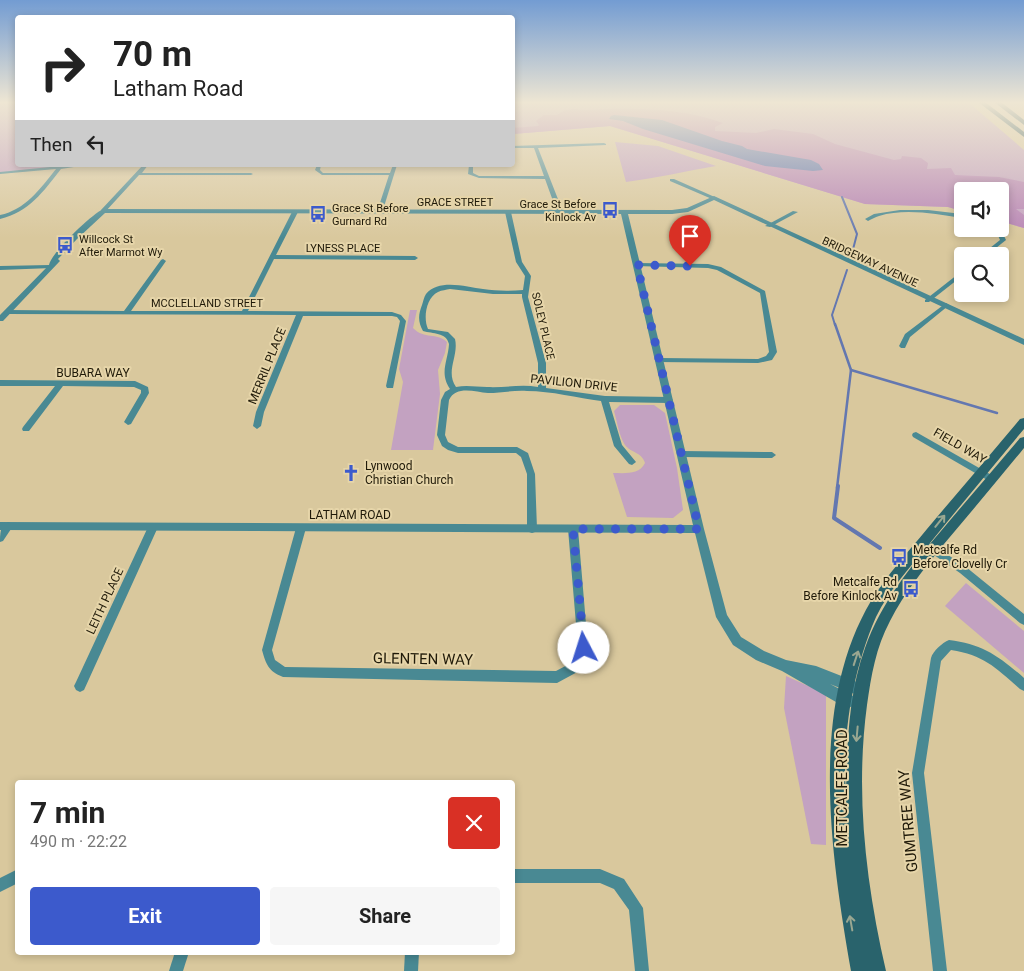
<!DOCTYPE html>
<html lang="en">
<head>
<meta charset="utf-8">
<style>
  :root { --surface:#fff; --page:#f6f6f6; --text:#222; --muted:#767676; --accent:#3c5acc }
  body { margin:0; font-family:Roboto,sans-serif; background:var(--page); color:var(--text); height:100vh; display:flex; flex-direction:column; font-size:19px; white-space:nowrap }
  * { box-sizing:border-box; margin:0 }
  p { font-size:16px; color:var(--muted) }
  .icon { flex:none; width:28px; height:28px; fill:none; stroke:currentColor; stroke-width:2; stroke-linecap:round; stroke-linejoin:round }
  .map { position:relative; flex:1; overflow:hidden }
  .side { position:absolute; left:15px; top:780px; width:500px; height:175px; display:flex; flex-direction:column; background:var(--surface); border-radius:5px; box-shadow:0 2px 8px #0003 }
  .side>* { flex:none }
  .top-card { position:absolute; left:15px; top:15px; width:500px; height:152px; border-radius:5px; box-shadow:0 2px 8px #0003; background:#fff; color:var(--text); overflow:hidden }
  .buttons { position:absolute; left:954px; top:182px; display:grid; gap:10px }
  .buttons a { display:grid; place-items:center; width:55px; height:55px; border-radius:5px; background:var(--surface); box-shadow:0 2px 8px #0003; font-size:25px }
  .pin { position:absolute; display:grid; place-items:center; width:42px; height:42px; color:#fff; margin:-51px -21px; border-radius:50% 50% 50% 0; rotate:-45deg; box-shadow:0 0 5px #0007 }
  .pin .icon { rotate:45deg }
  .me { position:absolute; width:55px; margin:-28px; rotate:355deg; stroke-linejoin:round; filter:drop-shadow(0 0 4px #0008) }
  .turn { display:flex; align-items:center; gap:18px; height:105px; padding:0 15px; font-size:22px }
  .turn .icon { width:65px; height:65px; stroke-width:2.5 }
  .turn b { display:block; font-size:35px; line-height:42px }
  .then { display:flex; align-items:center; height:48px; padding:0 15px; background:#0003; gap:10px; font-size:19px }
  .round { display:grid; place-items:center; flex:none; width:52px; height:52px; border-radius:5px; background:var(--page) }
  .overview { display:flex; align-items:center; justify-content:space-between; height:85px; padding:0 15px }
  h1 { font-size:30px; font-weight:700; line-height:38px }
  .primary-button { display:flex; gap:10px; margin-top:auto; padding:10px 15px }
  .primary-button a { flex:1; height:58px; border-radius:5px; background:var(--accent); color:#fff; font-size:20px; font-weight:700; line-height:58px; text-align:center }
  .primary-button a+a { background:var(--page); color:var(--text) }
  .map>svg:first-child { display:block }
</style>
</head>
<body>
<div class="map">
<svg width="1024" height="971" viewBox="0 0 1024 971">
  <rect width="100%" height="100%" fill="#d9c89d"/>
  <!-- green -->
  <g fill="#c3a2c1">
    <path d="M0,102h17l1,63h63l-81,8z"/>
    <path d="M513,102h455l56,48v78l-24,-7v-30h-38v20l-14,-4 -83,-3 -255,-78 -97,8z"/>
    <path d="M615,142l43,4 58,20c-30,5 -59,12 -90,16z"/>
    <path d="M410,310h7l-4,18c12,12 23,4 34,14l-2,11 -7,17 2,24 -7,56h-42l12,-68 -4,-13z"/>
    <path d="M620,405h34l11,8 12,55 6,42 -10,8 -46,-1 -14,-44c12,0 26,2 32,-10 -3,-11 -14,-10 -20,-18 -6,-9 -8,-24 -11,-34z"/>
    <path d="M966,583l58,48v42l-79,-67z"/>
    <path d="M786,676l40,18v151l-15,-1 -27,-136z"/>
  </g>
  <!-- forest -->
  <path fill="#b886b6" d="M575,109c11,2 22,0 34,0 37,-1 79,1 114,14l-8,4v4l41,2 18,-4 39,5 22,10 59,16 7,-1 1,-3 19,2 7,5 -1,6 24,-1 4,7 44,2 25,5v27h-8l8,6v13l-24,-7v-30h-38v20l-14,-4 -83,-3 -255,-78 -97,8v-6l25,-2 1,-1 -3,-4 8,-6h13l8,-5z"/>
  <!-- water -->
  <path fill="#6377b0" d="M614,115l48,5 60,21 20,5 5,3 64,11 8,4 4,6 -10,1 -48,-5 -122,-37 -20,-8 -14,-2 2,-3z"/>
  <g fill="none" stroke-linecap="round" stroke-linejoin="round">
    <!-- stream-far2 -->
    <g stroke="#6377b0" stroke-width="2">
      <path d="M842,197l15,37 -6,23"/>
      <path d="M835,325l-3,-10 15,-45"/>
    </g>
    <!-- stream-far1 -->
    <g stroke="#6377b0" stroke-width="2.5">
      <path d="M835,324l16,46 -14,118"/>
      <path d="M851,370l146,43"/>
    </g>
    <!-- stream -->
    <path stroke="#6377b0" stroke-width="4" d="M838,486l-4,32 46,30"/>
    <!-- minor -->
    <g fill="#498993" fill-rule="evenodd">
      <path d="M604,143l2,1v1l-68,3 25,64 -3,2 -3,-2 -12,-33 -66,-1 -11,-4 1,-9h4v8l6,3h65l-10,-28h-22v-2z"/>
      <path d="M70,165h17l-26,4c-18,23 -32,43 -61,50v-4c25,-5 40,-26 56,-46l-56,5v-2z"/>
      <path d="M143,165h5l-6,8h109l2,1 -2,1h-112l-34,37h-4v-2z"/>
      <path d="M317,165h4l-1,5 3,3h67l3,-8h4l-15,48 -5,-1 12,-37h-67l-7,-5z"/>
      <path d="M670,179h4l43,19 -5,1 -42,-18z"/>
      <path d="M295,210l3,2 -22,43 139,1 3,2 -3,2 -141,-1 -26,52 144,1 9,3 5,6 -13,67h-6l-1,-2 14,-65 -3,-4 -5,-1h-89l-39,96 -3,14 -4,3 -4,-3 3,-14 40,-97 -289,-1 -3,-2 3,-2 117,1 37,-51 2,-1 3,2 -35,50h111l50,-99z"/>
      <path d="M508,210l3,2 11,50 9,14 -3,21 18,66v25l59,8 64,1 4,3 -4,3 -60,-1 13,43 14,17 -4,3 -3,-1 -15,-18 -13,-45c-23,-3 -50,-10 -74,-10 -13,-1 -26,2 -39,2 -13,-1 -32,-8 -39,7l-4,35 3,7 10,5h59l11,6 7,21 2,55 -2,3 -3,1 -3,-1 -2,-3v-55l-6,-17 -5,-4h-58l-10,-3 -6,-4 -5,-11 4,-35 4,-8 5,-3c-11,-16 -2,-28 -1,-45 -3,-12 -16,-10 -26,-13 -5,-9 -5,-16 -1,-26 1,-3 2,-8 4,-11 13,-16 41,-7 57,-5 13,2 27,2 40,1l2,-14 -9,-14 -11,-50zM450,289l43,5h29v3l16,66v24c-17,-3 -34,1 -51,0 -11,0 -20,-2 -31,0 -11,-16 3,-31 -1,-48l-7,-7 -20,-3c-5,-11 -2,-31 10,-37 4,-2 8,-2 12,-3z"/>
      <path d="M900,210h28l34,4v4c-26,-4 -57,-10 -83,-2 -4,1 -7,3 -11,5l-3,-2 9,-5z"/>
      <path d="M793,211l5,1 -28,15 -5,-1z"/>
      <path d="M990,229c10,-1 12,3 16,11l-20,16h-6l20,-16 -3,-7z"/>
      <path d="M637,263l71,1 13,3 44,24 12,61 -5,8 -14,3 -102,-1 -1,-2 4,-2 99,1 8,-3 3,-4 -9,-59 -43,-23 -9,-2 -73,-2 -1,-1z"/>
      <path d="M50,265l3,2 -1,1 -52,2v-4z"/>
      <path d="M962,271v5l-33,26h-4v-2z"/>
      <path d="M946,303l3,2 -1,1 -38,31 -5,11h-4l-2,-2 6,-12z"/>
      <path d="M0,380l135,1 13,6 1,6 -18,31 -3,1 -4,-3 17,-29v-3l-7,-3 -71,-1 -34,45h-6l-1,-2 1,-2 32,-41h-55z"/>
      <path d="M916,432l79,45 1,2 -1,2h-6l-76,-44 -1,-2 1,-2z"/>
      <path d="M682,451l90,1 4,3 -4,3 -90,-1 -4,-3z"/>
      <path d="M8,522l3,1 2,3 -10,15 -3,1c0,-8 0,-17 8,-20z"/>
      <path d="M153,523l3,1 2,3 -74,163 -4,2 -4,-2 -2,-4 2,-4 72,-155 2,-3z"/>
      <path d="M301,524l3,1 2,3 -34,122 3,10 10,7 271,4 17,-9 5,-14 -10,-119 2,-3 3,-1 3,1 2,3 10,119 -7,22 -24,13 -274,-6c-15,-6 -17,-13 -21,-27l34,-122 2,-3z"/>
      <path d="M927,541l39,26 58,47v11l-4,-2 -60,-50 -36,-25 -2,-3 2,-3z"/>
      <path d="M949,640c33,4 50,16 75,38v13l-4,-2c-24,-21 -36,-34 -69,-39l-10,11 -17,112 23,198h-14l-21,-198 19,-115c2,-7 11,-15 18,-18z"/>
      <path d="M18,869v14l-18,9v-14z"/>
      <path d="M512,869h88l24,10 19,29 6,63h-14l-6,-61 -15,-21 -14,-6h-88z"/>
      <path d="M175,952h14l-6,19h-14z"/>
      <path d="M405,952h14l-1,19h-14z"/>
    </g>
    <!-- tertiary -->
    <path fill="#498993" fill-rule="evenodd" d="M714,196l310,143v6l-310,-145 -26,12 -16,2h-44l76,315 23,86 14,22 23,14 22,9 30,6 51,20 1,5 -1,5 -5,1 -32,-13 23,12 2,5 -2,5 -5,2 -5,-2 -61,-35 -26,-11 -23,-15 -17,-28 -21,-84 -695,-3v-8l693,3 -72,-311 -516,-1 -28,26 -19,20 2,2 -1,1 -56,59h-3v-6l49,-50c2,-12 42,-50 54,-56l569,1 15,-2z"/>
    <!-- secondary -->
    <path fill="#29636c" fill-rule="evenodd" d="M1024,418v11c-32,38 -63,76 -94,114 -19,23 -41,47 -54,74 -24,55 -34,119 -30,178 1,-48 2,-100 19,-147 16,-45 45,-81 76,-117 26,-31 53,-62 79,-93l4,-1v11c-26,32 -53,64 -80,96 -20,25 -40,49 -54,77 -14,26 -19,55 -23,84 -12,89 -1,179 19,266h-35c-20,-116 -43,-264 20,-370 16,-26 37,-49 56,-72 31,-37 62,-73 93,-110z"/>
    <!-- primary -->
    <g fill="#1a484f" fill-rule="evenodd">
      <path d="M978,102h7l39,30v5z"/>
      <path d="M994,102h7l23,18v5z"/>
    </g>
  </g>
  <!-- one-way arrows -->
  <defs><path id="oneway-shaft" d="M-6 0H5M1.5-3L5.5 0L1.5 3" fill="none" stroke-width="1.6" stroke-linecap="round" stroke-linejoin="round" transform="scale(1.25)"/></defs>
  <g stroke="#9aa791">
    <use href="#oneway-shaft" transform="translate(940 521) rotate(-51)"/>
    <use href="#oneway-shaft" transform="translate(856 658) rotate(-72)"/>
    <use href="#oneway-shaft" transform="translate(857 734) rotate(95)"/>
    <use href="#oneway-shaft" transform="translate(851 923) rotate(-100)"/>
  </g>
  <!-- sky -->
  <linearGradient id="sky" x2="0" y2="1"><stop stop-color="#739cd2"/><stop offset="0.43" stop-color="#eee6d3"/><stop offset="1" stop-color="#eee6d3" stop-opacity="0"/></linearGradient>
  <rect width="1024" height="238" fill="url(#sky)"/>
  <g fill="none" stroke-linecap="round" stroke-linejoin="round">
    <!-- route -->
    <path stroke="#3c5acc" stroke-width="9" stroke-dasharray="0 16.2" d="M584,648l-11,-119h126l-62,-264 53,1"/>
  </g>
  <!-- icons -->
  <defs>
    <g id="bus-bare" transform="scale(1.35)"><path d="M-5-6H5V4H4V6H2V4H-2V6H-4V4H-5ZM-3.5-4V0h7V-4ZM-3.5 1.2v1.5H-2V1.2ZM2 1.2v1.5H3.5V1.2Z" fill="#3c5acc" stroke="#e6d5a9" stroke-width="2.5" paint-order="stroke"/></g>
    <g id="church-bare" transform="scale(1.35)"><path d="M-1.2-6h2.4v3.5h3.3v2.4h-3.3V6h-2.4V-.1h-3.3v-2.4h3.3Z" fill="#3c5acc" stroke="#e6d5a9" stroke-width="2.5" paint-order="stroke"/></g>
  </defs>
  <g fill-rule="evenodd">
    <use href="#bus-bare" x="610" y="210"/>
    <use href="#bus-bare" x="318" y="214"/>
    <use href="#bus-bare" x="65" y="245"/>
    <use href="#church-bare" x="351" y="473"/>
    <use href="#bus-bare" x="899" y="557"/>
    <use href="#bus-bare" x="911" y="589"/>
  </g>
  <g text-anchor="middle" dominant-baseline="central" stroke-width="4" stroke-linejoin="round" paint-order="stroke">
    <!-- far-street labels -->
    <g font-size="11" fill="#201a09" stroke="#e6d5a9">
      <text x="455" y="202">GRACE STREET</text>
      <text x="343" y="248">LYNESS PLACE</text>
      <text transform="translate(870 262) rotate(25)">BRIDGEWAY AVENUE</text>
      <text x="207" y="303">MCCLELLAND STREET</text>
      <text transform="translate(543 326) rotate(77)">SOLEY PLACE</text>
    </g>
    <!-- far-poi labels -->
    <g font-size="11" fill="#201a09" stroke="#e6d5a9" text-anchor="start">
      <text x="596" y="204" text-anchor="end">Grace St Before<tspan x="596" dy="13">Kinlock Av</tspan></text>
      <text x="332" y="208">Grace St Before<tspan x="332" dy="13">Gurnard Rd</tspan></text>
      <text x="79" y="239">Willcock St<tspan x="79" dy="13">After Marmot Wy</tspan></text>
    </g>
    <!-- street labels -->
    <g font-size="12" fill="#201a09" stroke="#e6d5a9">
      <text transform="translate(267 366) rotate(-68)">MERRIL PLACE</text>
      <text x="93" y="373">BUBARA WAY</text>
      <text transform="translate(574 383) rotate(6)">PAVILION DRIVE</text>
      <text transform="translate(960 446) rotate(30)">FIELD WAY</text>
      <text x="350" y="515">LATHAM ROAD</text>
      <text transform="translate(105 601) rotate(-65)">LEITH PLACE</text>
    </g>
    <!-- poi labels -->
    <g font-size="12" fill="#201a09" stroke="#e6d5a9" text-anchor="start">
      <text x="365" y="466">Lynwood<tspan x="365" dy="14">Christian Church</tspan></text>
      <text x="913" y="550">Metcalfe Rd<tspan x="913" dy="14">Before Clovelly Cr</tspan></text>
      <text x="897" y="582" text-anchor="end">Metcalfe Rd<tspan x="897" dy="14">Before Kinlock Av</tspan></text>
    </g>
    <!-- near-street labels -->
    <g font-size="15" fill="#201a09" stroke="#e6d5a9">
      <text transform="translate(423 659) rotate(1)">GLENTEN WAY</text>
      <text transform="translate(842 788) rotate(-90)">METCALFE ROAD</text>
      <text transform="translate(908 821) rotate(-95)">GUMTREE WAY</text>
    </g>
  </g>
</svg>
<div class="buttons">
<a><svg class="icon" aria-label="sound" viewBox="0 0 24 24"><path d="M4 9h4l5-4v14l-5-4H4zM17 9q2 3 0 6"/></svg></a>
<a><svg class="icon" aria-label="search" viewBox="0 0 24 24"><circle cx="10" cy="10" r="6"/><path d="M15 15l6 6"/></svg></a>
</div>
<div class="pin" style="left:690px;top:266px;background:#d93025"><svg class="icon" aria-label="arrive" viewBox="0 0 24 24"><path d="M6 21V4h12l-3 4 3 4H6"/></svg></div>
<svg class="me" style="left:584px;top:648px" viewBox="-20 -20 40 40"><circle r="19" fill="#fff"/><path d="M0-13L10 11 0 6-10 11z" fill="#3c5acc"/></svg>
<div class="top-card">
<div class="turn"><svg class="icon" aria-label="right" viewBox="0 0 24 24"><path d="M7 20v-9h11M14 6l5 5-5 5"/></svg><div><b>70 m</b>Latham Road</div></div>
<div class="then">Then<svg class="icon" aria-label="left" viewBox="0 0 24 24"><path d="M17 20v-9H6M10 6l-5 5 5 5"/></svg></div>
</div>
<section class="side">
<div class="overview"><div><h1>7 min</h1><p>490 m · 22:22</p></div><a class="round" style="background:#d93025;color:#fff"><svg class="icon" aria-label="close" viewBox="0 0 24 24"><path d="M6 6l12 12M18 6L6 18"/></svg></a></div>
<div class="primary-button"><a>Exit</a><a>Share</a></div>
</section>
</div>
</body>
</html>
